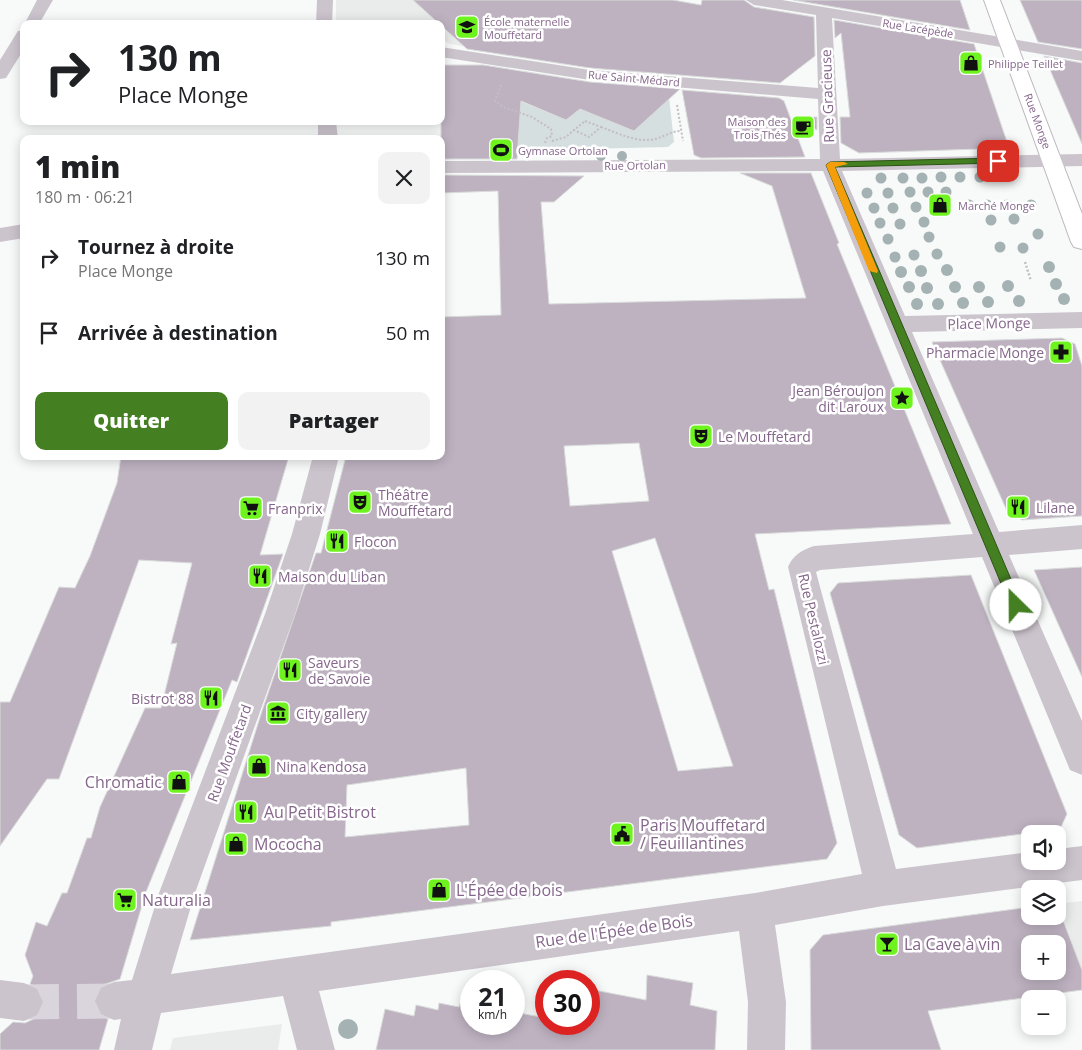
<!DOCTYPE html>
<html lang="fr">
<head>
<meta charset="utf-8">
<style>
  :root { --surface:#fff; --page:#f2f2f2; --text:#202124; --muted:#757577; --accent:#447f21 }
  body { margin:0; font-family:"Open Sans",sans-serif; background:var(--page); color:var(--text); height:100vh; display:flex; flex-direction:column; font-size:19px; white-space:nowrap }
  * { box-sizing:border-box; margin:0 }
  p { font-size:16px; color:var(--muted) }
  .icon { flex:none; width:28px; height:28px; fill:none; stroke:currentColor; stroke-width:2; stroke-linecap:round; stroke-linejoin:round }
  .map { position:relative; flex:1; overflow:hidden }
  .details { position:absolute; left:20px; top:135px; width:425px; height:325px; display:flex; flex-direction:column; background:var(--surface); border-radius:10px; box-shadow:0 2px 12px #0003 }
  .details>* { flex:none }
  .top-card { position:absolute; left:20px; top:20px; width:425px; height:105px; border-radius:10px; box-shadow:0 2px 12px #0003; background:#fff; color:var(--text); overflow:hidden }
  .controls { position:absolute; left:1021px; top:825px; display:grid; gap:10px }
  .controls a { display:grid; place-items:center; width:45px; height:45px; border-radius:10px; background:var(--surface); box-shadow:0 2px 12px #0003; font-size:25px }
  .speed { position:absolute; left:460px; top:970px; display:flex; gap:10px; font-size:25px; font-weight:700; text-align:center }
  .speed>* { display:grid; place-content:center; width:65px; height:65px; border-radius:50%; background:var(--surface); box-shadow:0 2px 12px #0003; line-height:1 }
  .speed small { font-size:12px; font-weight:400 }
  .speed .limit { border:8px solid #d22; background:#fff; color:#111 }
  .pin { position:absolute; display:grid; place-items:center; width:42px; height:42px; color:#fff; margin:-21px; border-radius:10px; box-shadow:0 2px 8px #0006 }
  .me { position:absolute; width:55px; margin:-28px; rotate:337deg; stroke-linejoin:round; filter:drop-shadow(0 0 4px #0008) }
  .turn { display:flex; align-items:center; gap:18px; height:105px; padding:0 15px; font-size:22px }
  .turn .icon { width:65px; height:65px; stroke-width:2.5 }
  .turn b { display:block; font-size:35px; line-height:42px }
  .round { display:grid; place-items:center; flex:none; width:52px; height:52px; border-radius:10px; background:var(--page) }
  .summary { display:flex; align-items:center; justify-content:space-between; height:85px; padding:0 15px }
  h1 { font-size:30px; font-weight:800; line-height:38px }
  .cta { display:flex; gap:10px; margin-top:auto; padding:10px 15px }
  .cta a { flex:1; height:58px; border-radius:10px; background:var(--accent); color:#fff; font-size:20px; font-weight:800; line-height:58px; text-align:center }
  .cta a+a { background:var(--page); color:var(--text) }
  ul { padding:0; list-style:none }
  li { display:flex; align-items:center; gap:15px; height:75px; padding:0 15px }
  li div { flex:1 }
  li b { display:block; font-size:19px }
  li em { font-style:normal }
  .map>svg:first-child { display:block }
</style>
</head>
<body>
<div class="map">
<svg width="1082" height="1050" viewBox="0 0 1082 1050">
  <rect width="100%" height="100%" fill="#f7faf8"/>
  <!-- built -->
  <g fill="#eaebeb">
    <path d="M336,0h119l100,60 -105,-16 -9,-5v-15h-105z"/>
    <path d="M1082,901v69l-24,-66z"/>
    <path d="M282,1024l-4,26h-108l3,-12z"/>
  </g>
  <!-- green -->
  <path fill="#d6dfe0" d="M505,95l61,25 14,-11 54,22 35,-34 5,45 -6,5 -84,2v6h-67l2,-26z"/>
  <!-- building -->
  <g fill="#beb2c1" stroke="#d9dcda" fill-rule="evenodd">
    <path d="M413,0h260l28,5 1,-5h42l10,7 60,10 1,39 -35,27 -190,-15 -123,-19z"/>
    <path d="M793,0h167l10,30z"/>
    <path d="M1020,0h62v49l-44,-7z"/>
    <path d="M834,20l140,24 35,104 -150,5 -18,-10 -1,-26h10l-9,-84 -6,5z"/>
    <path d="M1044,56l38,7v81l-28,-65z"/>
    <path d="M441,65h42l107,17 90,7 -46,42 -54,-22 -14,11 -45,-19 -4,58h-76z"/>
    <path d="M682,90l97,8 5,3 21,56 -104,1 -7,-3z"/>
    <path d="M794,117h23v13z"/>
    <path d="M740,173h71l28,70 -2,1 114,280 -196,10 14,56 5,-1 63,254 -10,16 -496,63v4l-141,14 72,-229 54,-158h5l25,-97h95v-139l60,-2 -3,-124 -57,2v-18l143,1 -30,26h-13l8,102 257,-6 -34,-112zM639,443l10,58 -79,5 -6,-60zM655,538l56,164 22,64 -55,5 -66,-220zM466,768l3,57 -124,12 2,-52z"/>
    <path d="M1062,338l13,6 7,22v150l-60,4 -15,-9 -75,-169z"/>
    <path d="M121,456h168l-29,99 23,-1 -46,128 -5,-2 -86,212 -26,87 -20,7 -7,14 6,15 9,4 -9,31h-99v-16l13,-12 12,1 13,-6 7,-14 -6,-15 -9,-4 3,-8 -8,-21 11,-33 11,4 15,-33h5l20,-55h4l9,-31 45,-99h16l16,-65 -6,1 21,-81 -53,-3 -80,219h-12l-47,67v-144h10l49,-115 16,1 15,-32 27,-73z"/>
    <path d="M1082,567v110l-48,-107z"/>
    <path d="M971,575l96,239 -7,15 -143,19 -18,-13 -69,-242 8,-10z"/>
    <path d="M1030,907v9h28v-9l24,63v20l-154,21 13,39h-130l-1,-100 13,-15zM1030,944h28v27h-28z"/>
    <path d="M647,975l46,8 -3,22 27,6 -2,39h-339l9,-41 29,7 2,-11 22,5 1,-7 20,4 2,-6 10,2v21h43v-12l32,6v6l43,2v-37l57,11z"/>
  </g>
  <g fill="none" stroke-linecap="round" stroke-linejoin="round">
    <!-- minor-tunnel -->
    <path stroke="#dad5dd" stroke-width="35" stroke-dasharray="35 18" stroke-linecap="butt" d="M24,1002l90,-1"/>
    <!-- major casing -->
    <g stroke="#bfb7c1" stroke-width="2">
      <path id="major" d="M984,0h16l82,214v35l-8,-2 -3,-5z"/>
    </g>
    <!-- path-far1 -->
    <g stroke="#c3bec4" stroke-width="2" stroke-dasharray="2 2" stroke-linecap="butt">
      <path d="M501,85l-6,16 8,6 29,10 19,12 1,7 -5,2 -2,5"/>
      <path d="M677,105l6,36"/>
      <path d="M585,121l16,6 -12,10 -15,-7z"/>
      <path d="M601,127c17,6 35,16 54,12 9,-2 16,-8 26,-8"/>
      <path d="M552,141l14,-4 8,-7"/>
    </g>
    <!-- path -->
    <path stroke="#c3bec4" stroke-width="2.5" stroke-dasharray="2 2" stroke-linecap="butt" d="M1025,262l6,19"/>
    <!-- minor -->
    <g fill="#ccc4cd" fill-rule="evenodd">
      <path d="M37,0h16l-14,24 -15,1z"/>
      <path d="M317,0h16l-1,24h-16z"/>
      <path d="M746,0h36l300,51v10l-250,-43 8,141 242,-5v12l-240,5 63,145 177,-4v16l-170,4 87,200 83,-7v24l-73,6 73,166v54l-12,-5 -88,-213 -162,13 -4,2 80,297 134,-17v9h28v-12l24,-3v34l-199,26 -108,19 11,77 -1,48h-38l1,-48 -9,-71 -420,60 16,59h-38l-14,-54 -122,17 -9,37h-38l7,-31 -7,1 -13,-6 -6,-13 6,-13 13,-6 18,-2 27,-87 106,-279 27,-80 21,-78h26l-19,78 -25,80 -100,279 -24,81 584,-81 107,-19 -74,-307c5,-12 14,-17 26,-21l159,-12 -150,-363 -382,2v-12l379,-2 -2,-60 -228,-19 -149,-23v-10l149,23 228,18 -2,-73 -62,-10z"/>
      <path d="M24,30v19l-18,29 -6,1v-19l18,-29z"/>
      <path d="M318,121h18l2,18h-20z"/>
      <path d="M24,224v14l-24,4v-14z"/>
      <path d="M0,980l24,3 13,6 6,13 -6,13 -13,6 -24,-3z"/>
    </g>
    <!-- major -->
    <use href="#major" fill="#fff" fill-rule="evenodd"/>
  </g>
  <!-- trees -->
  <g fill="#a5b2b3">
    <circle cx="601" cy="156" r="5"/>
    <circle cx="622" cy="156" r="5"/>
    <circle cx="941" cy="177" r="5.5"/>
    <circle cx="960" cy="177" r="5.5"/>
    <circle cx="980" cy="177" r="5.5"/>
    <circle cx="881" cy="178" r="5.5"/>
    <circle cx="903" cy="178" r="5.5"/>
    <circle cx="922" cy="178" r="5.5"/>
    <circle cx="910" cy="192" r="5.5"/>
    <circle cx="928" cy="192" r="5.5"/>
    <circle cx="946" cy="192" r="5.5"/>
    <circle cx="867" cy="193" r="5.5"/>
    <circle cx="888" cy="193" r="5.5"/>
    <circle cx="969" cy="205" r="5.5"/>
    <circle cx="987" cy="205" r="5.5"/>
    <circle cx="1007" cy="205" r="5.5"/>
    <circle cx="1031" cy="205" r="5.5"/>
    <circle cx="935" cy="206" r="5.5"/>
    <circle cx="916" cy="207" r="5.5"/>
    <circle cx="874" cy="208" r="5.5"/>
    <circle cx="893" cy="208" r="5.5"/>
    <circle cx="1014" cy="219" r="5.5"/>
    <circle cx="991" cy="220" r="5.5"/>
    <circle cx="924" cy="222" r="5.5"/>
    <circle cx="880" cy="223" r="5.5"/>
    <circle cx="900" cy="224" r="5.5"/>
    <circle cx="1038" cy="234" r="5.5"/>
    <circle cx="929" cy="237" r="5.5"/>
    <circle cx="888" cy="239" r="5.5"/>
    <circle cx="1000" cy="247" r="5.5"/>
    <circle cx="1023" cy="248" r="5.5"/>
    <circle cx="937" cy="254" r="5.5"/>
    <circle cx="914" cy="255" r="5.5"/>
    <circle cx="895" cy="257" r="5.5"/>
    <circle cx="1049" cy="267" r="6"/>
    <circle cx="947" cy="270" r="6"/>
    <circle cx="921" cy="271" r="6"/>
    <circle cx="901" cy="272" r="6"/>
    <circle cx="1056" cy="284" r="6"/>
    <circle cx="1008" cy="286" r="6"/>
    <circle cx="909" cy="287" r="6"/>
    <circle cx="955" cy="287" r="6"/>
    <circle cx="979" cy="287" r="6"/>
    <circle cx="927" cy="288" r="6"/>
    <circle cx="1064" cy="299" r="6"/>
    <circle cx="1019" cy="301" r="6"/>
    <circle cx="988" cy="302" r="6"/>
    <circle cx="963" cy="303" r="6"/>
    <circle cx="917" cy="304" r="6"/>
    <circle cx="938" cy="304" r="6"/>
    <circle cx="348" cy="1029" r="10"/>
  </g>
  <!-- route -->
  <path fill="#447f21" stroke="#2c5315" d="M998,158l5,3 -2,2 -166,4 187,438 -6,5 -6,-5 -184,-440 4,-3z"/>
  <!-- slow -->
  <path fill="#f59e0b" d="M830,162h14l4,2 -13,3 43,104 -1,2 -8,-2 -43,-106z"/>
  <!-- icons -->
  <defs>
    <g id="school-square" transform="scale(1.25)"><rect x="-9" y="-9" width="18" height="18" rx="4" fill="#6ff31e" stroke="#fff"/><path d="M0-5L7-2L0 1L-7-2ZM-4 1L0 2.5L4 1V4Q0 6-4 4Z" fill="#111"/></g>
    <g id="shop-square" transform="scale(1.25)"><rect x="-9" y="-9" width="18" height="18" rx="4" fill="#6ff31e" stroke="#fff"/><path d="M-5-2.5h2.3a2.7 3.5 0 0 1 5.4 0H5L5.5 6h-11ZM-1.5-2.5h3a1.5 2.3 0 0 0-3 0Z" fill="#111"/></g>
    <g id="cafe-square" transform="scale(1.25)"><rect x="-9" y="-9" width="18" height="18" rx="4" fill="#6ff31e" stroke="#fff"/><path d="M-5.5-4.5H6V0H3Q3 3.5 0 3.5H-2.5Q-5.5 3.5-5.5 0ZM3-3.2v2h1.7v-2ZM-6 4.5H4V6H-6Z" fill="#111"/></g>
    <g id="stadium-square" transform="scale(1.25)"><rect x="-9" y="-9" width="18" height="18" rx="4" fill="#6ff31e" stroke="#fff"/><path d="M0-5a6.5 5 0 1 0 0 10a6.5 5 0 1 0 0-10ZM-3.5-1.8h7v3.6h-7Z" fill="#111"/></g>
    <g id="pharmacy-square" transform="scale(1.25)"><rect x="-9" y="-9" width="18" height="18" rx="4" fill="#6ff31e" stroke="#fff"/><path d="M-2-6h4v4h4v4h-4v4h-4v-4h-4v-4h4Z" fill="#111"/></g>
    <g id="sight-square" transform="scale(1.25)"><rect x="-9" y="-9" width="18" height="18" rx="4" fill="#6ff31e" stroke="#fff"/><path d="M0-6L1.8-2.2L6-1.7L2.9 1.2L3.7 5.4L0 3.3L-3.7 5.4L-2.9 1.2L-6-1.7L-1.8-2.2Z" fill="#111"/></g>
    <g id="theatre-square" transform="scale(1.25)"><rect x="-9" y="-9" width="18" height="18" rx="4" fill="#6ff31e" stroke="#fff"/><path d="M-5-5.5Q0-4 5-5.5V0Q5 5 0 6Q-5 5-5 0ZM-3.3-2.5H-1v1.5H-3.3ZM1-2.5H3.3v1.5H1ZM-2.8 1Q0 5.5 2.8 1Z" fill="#111"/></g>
    <g id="restaurant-square" transform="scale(1.25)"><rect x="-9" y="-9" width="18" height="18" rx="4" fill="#6ff31e" stroke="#fff"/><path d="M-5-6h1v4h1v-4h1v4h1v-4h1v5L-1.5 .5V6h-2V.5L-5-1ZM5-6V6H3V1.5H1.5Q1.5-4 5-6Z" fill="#111"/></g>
    <g id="supermarket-square" transform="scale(1.25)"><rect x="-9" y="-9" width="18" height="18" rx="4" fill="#6ff31e" stroke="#fff"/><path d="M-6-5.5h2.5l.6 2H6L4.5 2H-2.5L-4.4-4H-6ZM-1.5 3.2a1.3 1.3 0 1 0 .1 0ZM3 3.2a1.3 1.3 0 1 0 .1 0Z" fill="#111"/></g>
    <g id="museum-square" transform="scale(1.25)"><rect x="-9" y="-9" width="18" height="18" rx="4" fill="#6ff31e" stroke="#fff"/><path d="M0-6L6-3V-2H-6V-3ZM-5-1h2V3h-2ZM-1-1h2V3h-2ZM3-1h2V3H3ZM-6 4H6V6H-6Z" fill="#111"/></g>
    <g id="civic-square" transform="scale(1.25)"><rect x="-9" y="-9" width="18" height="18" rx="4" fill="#6ff31e" stroke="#fff"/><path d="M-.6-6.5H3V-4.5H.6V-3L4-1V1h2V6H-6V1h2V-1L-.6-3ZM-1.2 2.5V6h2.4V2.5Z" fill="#111"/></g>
    <g id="bar-square" transform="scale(1.25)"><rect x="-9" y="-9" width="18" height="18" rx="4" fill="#6ff31e" stroke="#fff"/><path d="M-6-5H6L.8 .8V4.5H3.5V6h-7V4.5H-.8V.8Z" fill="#111"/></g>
  </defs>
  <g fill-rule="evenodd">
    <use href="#school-square" x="467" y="27"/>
    <use href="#shop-square" x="971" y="63"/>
    <use href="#cafe-square" x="803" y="127"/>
    <use href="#stadium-square" x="501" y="150"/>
    <use href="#shop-square" x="940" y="205"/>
    <use href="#pharmacy-square" x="1061" y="352"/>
    <use href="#sight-square" x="902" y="398"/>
    <use href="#theatre-square" x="701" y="436"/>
    <use href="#theatre-square" x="360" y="502"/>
    <use href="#restaurant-square" x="1018" y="507"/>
    <use href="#supermarket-square" x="251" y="508"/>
    <use href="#restaurant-square" x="337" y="541"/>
    <use href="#restaurant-square" x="260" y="576"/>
    <use href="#restaurant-square" x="290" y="670"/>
    <use href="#restaurant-square" x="211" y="698"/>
    <use href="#museum-square" x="278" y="713"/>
    <use href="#shop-square" x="259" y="766"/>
    <use href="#shop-square" x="179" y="782"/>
    <use href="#restaurant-square" x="246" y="812"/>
    <use href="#civic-square" x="622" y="834"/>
    <use href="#shop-square" x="236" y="844"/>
    <use href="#shop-square" x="439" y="890"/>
    <use href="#supermarket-square" x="125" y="900"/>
    <use href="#bar-square" x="887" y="944"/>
  </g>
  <g text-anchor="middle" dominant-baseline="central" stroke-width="5" stroke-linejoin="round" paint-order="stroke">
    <!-- far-poi labels -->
    <g font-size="11" fill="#85668b" stroke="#fff" text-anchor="start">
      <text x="484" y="21">École maternelle<tspan x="484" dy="13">Mouffetard</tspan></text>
      <text x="988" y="63">Philippe Teillet</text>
      <text x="786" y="121" text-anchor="end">Maison des<tspan x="786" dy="13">Trois Thés</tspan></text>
      <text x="518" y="150">Gymnase Ortolan</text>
      <text x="958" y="205">Marché Monge</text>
    </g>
    <!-- far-street labels -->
    <g font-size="11" fill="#85668b" stroke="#fff">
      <text transform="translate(918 28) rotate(9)">Rue Lacépède</text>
      <text transform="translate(634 78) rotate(5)">Rue Saint-Médard</text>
      <text transform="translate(1038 121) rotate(70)">Rue Monge</text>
      <text transform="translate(635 165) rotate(-1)">Rue Ortolan</text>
    </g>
    <!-- street labels -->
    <g font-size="14" fill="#85668b" stroke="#fff">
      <text transform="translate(827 96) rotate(-92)">Rue Gracieuse</text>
      <text transform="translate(989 323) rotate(-1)">Place Monge</text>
      <text transform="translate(814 619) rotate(77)">Rue Pestalozzi</text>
      <text transform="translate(229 753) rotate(-70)">Rue Mouffetard</text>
    </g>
    <!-- poi labels -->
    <g font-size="14" fill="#85668b" stroke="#fff" text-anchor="start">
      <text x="1044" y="352" text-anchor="end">Pharmacie Monge</text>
      <text x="884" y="390" text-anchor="end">Jean Béroujon<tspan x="884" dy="16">dit Laroux</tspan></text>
      <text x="718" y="436">Le Mouffetard</text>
      <text x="378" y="494">Théâtre<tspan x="378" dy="16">Mouffetard</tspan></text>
      <text x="1036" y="507">Lilane</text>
      <text x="268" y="508">Franprix</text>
      <text x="354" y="541">Flocon</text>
      <text x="278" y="576">Maison du Liban</text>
      <text x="308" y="662">Saveurs<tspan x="308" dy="16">de Savoie</tspan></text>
      <text x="194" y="698" text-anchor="end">Bistrot 88</text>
      <text x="296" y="713">City gallery</text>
      <text x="276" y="766">Nina Kendosa</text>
    </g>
    <!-- near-poi labels -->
    <g font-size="16" fill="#85668b" stroke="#fff" text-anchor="start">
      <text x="162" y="782" text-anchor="end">Chromatic</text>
      <text x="264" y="812">Au Petit Bistrot</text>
      <text x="640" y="825">Paris Mouffetard<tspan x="640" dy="18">/ Feuillantines</tspan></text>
      <text x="254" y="844">Mococha</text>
      <text x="456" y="890">L'Épée de bois</text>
      <text x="142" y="900">Naturalia</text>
      <text x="904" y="944">La Cave à vin</text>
    </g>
    <!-- near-street labels -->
    <g font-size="16" fill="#85668b" stroke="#fff">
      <text transform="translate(614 931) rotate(-8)">Rue de l'Épée de Bois</text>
    </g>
  </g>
</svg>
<div class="controls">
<a><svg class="icon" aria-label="sound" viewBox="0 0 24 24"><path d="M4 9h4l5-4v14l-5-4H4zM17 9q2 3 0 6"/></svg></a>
<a><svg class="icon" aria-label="layers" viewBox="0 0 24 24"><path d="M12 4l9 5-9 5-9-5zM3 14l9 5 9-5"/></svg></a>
<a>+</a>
<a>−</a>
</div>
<div class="speed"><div>21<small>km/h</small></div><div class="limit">30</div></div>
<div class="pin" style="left:998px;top:161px;background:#d93025"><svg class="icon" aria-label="arrive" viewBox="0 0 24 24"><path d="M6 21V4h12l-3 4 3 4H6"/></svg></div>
<svg class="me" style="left:1016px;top:605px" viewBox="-20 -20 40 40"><circle r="19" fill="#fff"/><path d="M0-13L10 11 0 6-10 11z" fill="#447f21"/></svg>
<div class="top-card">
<div class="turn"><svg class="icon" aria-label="right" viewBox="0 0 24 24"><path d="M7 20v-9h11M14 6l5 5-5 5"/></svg><div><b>130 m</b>Place Monge</div></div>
</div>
<section class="details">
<div class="summary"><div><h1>1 min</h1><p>180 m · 06:21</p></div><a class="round"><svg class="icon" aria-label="close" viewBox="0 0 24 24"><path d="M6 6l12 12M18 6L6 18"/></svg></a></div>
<ul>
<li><svg class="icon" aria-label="right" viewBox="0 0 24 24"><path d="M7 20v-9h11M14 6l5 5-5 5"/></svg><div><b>Tournez à droite</b><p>Place Monge</p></div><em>130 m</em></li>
<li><svg class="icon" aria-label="arrive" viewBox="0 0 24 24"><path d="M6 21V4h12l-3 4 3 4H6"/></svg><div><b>Arrivée à destination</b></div><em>50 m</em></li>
</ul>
<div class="cta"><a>Quitter</a><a>Partager</a></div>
</section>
</div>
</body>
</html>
